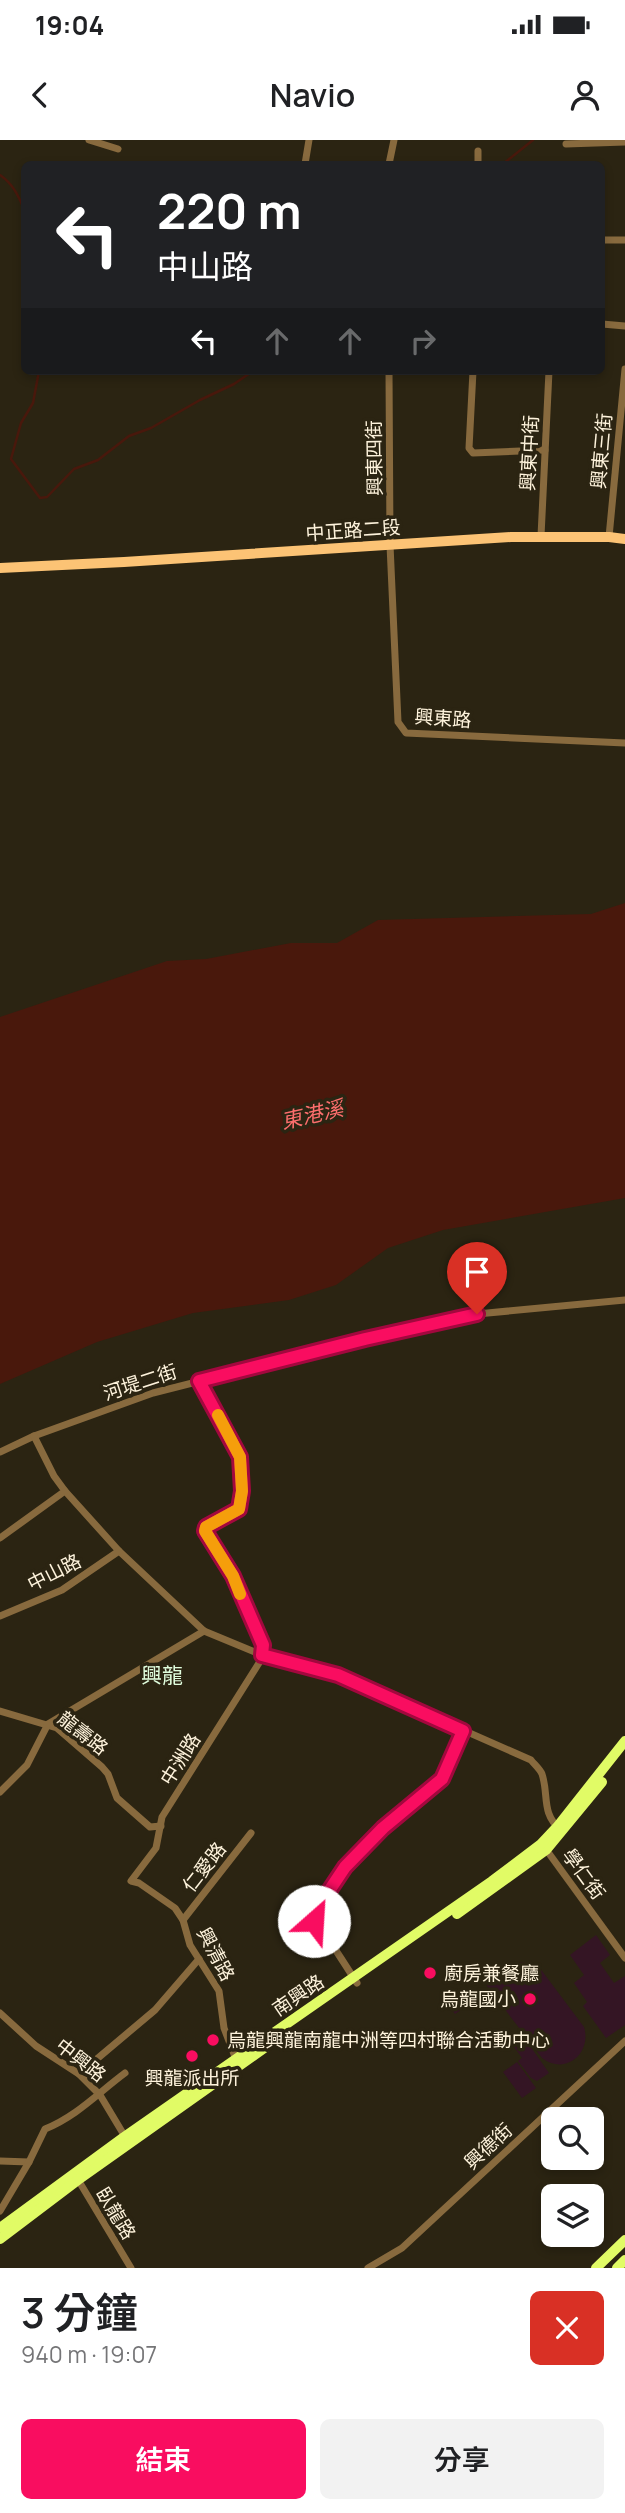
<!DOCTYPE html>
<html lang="zh-TW">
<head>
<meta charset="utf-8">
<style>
  :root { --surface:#fff; --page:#f2f2f2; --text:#202124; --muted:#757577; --accent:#f90d60 }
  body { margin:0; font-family:Manrope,"Noto Sans TC",sans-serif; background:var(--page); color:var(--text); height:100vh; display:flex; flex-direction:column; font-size:26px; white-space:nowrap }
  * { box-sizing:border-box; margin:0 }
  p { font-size:23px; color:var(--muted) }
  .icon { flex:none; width:38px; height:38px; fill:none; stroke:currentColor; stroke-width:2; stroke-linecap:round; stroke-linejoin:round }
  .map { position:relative; height:2128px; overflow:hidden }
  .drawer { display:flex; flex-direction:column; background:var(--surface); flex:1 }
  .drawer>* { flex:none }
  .hud { position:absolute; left:21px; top:21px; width:584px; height:214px; border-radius:10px; box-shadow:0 4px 10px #0003; background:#202124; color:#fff; overflow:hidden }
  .tools { position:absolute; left:541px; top:1967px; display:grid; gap:14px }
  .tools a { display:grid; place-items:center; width:63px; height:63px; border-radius:10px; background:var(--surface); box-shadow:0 4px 10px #0003; font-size:35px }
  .pin { position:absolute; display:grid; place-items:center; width:60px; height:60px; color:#fff; margin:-72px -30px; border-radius:50% 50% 50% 0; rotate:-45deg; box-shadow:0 0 7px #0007 }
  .pin .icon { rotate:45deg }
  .me { position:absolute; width:77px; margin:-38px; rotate:26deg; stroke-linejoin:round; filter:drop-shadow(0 0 5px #0008) }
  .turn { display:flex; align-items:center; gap:24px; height:147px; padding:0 21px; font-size:32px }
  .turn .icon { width:91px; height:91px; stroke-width:2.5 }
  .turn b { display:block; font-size:49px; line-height:60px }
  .lanes { display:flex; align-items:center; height:66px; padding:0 21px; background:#0003; justify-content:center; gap:35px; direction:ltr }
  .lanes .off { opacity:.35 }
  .round { display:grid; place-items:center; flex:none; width:74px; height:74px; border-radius:10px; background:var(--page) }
  .summary { display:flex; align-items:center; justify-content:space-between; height:119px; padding:0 21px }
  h1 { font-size:42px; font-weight:600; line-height:52px }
  .button { display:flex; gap:14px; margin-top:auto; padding:14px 21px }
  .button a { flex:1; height:80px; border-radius:10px; background:var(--accent); color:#fff; font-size:28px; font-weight:600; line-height:80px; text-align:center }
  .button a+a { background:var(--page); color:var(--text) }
  .status { display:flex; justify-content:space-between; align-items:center; height:49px; padding:0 35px; background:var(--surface); direction:ltr }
  .status svg { height:19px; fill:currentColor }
  header { display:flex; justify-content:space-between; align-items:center; height:91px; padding:0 21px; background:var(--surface); font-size:32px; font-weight:600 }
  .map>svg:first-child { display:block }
</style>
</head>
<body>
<div class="status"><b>19:04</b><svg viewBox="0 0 49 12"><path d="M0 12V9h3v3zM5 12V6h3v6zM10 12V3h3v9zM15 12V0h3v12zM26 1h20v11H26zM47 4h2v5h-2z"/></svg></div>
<header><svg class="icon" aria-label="back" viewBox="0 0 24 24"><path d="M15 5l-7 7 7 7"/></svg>Navio<svg class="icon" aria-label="person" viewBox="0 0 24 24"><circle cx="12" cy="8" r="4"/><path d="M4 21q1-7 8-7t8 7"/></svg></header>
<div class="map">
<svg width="625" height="2128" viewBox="0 0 625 2128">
  <rect width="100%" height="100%" fill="#2b2412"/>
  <!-- green -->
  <g fill="#341524">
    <path d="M596,1795l14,20 -10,8 14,20 11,-7v49l-19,13 -23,-32 4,-4 -13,-19 10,-8 -14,-20z"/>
    <path d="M520,1822l14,1 5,4 45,60c8,26 -18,49 -42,31l-61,-80 9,-6 9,11 8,-14z"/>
    <path d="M464,1849l9,12 -18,13 -9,-13z"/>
    <path d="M518,1899l5,6 5,-2 21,30 -12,8 -6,-3 -13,-17 4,-3 -10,-14z"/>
    <path d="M517,1922l19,26 -14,10 -19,-26z"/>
  </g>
  <!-- water -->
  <path fill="#49180c" d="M625,763v295l-182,32 -55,18 -52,37 -47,15 -96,13 -96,29 -97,42v-367l167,-56 39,-2 85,-16h46l41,-23 213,-6z"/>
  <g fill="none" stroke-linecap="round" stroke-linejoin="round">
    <!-- stream -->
    <g stroke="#49180c" stroke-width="2.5">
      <path d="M503,24l30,-24"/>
      <path d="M0,35c13,9 18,20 24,34"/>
      <path d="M39,231l-6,32 -12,20 -10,36 29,39 7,-1 27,-28 24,-9 31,-24 22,-8 49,-28 34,-16 19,-13"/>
    </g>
    <!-- minor -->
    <g stroke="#886a3e" stroke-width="7">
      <path d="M89,0l29,9"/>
      <path d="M566,4l59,-2"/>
      <path d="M478,11v13"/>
      <path d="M305,24l4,-24"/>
      <path d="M389,24l5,-24"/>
      <path d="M602,100h23"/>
      <path d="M602,184l23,2"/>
      <path d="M389,231l1,174 8,177 8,11 219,10"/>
      <path d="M473,231l-4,77 4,5 72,-3"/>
      <path d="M541,396l8,-165"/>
      <path d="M609,397l16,-168"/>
      <path d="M199,1241l41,76 2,34 -3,18 -33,18 -1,4 28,45 20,44 10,25 -4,18 -97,154 -6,31 -25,33 8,2 36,25 8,12 7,25 29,46 5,37 13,34"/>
      <path d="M0,1312l34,-16 119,-43 212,-54 112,-25 148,-14"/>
      <path d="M65,1351l54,60 85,80 58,24 76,20 193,85c3,4 9,9 11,14 7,21 -1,39 18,55"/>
      <path d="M0,1398l65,-47 -11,-15 -20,-40"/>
      <path d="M0,1476l62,-26 57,-39"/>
      <path d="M0,1571l57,17 45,39 6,7 9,24 33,29 11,-1"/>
      <path d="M0,1652l27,-27 21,-41 156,-93"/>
      <path d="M545,1708l80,110"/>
      <path d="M183,1780l68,-87"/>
      <path d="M357,1843l-44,-68 32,-48 38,-39 59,-49 21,-48"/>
      <path d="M0,1873l36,33 43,28 21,21 27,45"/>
      <path d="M79,1934l76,-64 44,-51"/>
      <path d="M0,2021l29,1"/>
      <path d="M77,2038l54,90"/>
      <path d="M0,2071l29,-49 16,-33c32,-13 53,-36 80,-56"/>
      <path d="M368,2128l34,-20 223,-207"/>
    </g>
    <!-- secondary -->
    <path stroke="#fcc375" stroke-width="10" d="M0,428l124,-6 387,-25h98l16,2"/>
    <!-- primary -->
    <g stroke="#e1fb66" stroke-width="10">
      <path d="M457,1774l89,-64 56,-68"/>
      <path d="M0,2088l124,-91 368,-256 49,-37 16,-17 68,-86"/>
      <path d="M0,2099l78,-59 199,-141"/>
      <path d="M596,2128l29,-28"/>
      <path d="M617,2128l8,-8"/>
    </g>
  </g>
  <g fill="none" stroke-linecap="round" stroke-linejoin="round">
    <!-- route casing -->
    <g stroke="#a2083e" stroke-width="18">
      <path id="route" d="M314,1781l-1,-6 32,-48 38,-39 59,-49 21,-48 -125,-56 -76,-20 1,-10 -30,-69 -28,-45 1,-4 33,-18 3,-18 -2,-34 -41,-76 166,-42 112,-25"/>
    </g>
    <!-- route -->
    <use href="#route" stroke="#f90d60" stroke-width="12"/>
    <!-- slow -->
    <path stroke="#f59e0b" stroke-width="12" d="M218,1275l22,42 2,34 -3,18 -33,18 -1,4 28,45 7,18"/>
  </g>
  <!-- markers -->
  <g fill="#f90d60" stroke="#2b2412" stroke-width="2.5">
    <circle cx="430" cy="1833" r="7"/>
    <circle cx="530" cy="1859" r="7"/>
    <circle cx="213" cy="1900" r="7"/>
    <circle cx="192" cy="1916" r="7"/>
  </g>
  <g text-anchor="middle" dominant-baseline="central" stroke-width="7" stroke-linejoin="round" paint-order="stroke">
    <!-- street labels -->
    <g font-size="19" fill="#fef3dc" stroke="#2b2412">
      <text transform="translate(601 311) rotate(-85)">興東三街</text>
      <text transform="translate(529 313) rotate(-87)">興東中街</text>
      <text transform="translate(374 318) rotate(-91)">興東四街</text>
      <text transform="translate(353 390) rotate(-4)">中正路二段</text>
      <text transform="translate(443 578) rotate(4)">興東路</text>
      <text transform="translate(140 1242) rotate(-18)">河堤二街</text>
      <text transform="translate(54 1432) rotate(-27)">中山路</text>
      <text transform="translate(83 1593) rotate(38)">龍壽路</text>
      <text transform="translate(180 1619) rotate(-58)">中洲路</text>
      <text transform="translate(204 1727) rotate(-52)">仁愛路</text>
      <text transform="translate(584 1734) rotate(54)">學仁街</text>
      <text transform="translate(216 1814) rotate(62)">興清路</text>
      <text transform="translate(298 1855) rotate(-34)">南興路</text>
      <text transform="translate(81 1920) rotate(38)">中興路</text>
      <text transform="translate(488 2006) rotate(-43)">興德街</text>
      <text transform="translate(116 2073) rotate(59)">臥龍路</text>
    </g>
    <!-- poi labels -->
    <g font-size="19" fill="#fef3dc" stroke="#2b2412" text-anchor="start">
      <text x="444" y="1833">廚房兼餐廳</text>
      <text x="516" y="1859" text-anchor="end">烏龍國小</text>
      <text x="227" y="1900">烏龍興龍南龍中洲等四村聯合活動中心</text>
      <text x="192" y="1938" text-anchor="middle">興龍派出所</text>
    </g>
    <!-- water labels -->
    <g font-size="21" font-style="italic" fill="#fc6e6d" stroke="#2b2412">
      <text transform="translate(312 974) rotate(-13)">東港溪</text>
    </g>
    <!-- neighbourhood labels -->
    <g font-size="21" fill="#e1fede" stroke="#2b2412">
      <text x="162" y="1535">興龍</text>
    </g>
  </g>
</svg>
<div class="tools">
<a><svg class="icon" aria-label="search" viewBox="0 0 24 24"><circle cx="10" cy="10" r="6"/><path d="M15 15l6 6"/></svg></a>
<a><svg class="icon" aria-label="layers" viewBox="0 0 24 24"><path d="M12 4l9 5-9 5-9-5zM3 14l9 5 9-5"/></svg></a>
</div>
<div class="pin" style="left:477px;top:1174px;background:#d93025"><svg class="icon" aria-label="arrive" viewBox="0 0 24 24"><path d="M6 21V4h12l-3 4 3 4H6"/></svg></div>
<svg class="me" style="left:314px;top:1781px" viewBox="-20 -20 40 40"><circle r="19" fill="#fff"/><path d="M0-13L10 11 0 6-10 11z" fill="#f90d60"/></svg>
<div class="hud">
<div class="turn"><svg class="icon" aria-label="left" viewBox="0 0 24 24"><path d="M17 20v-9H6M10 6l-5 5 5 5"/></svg><div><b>220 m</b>中山路</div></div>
<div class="lanes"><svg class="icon" aria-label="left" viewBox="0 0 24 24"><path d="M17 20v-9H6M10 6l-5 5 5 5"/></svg><svg class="icon off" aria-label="ahead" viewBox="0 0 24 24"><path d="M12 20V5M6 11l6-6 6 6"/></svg><svg class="icon off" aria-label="ahead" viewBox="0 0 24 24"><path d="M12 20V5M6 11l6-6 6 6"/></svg><svg class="icon off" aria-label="right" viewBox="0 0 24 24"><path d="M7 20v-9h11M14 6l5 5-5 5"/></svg></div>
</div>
</div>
<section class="drawer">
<div class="summary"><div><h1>3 分鐘</h1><p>940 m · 19:07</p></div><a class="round" style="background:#d93025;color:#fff"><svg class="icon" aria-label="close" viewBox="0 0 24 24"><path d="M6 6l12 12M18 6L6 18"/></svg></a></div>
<div class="button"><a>結束</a><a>分享</a></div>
</section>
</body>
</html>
